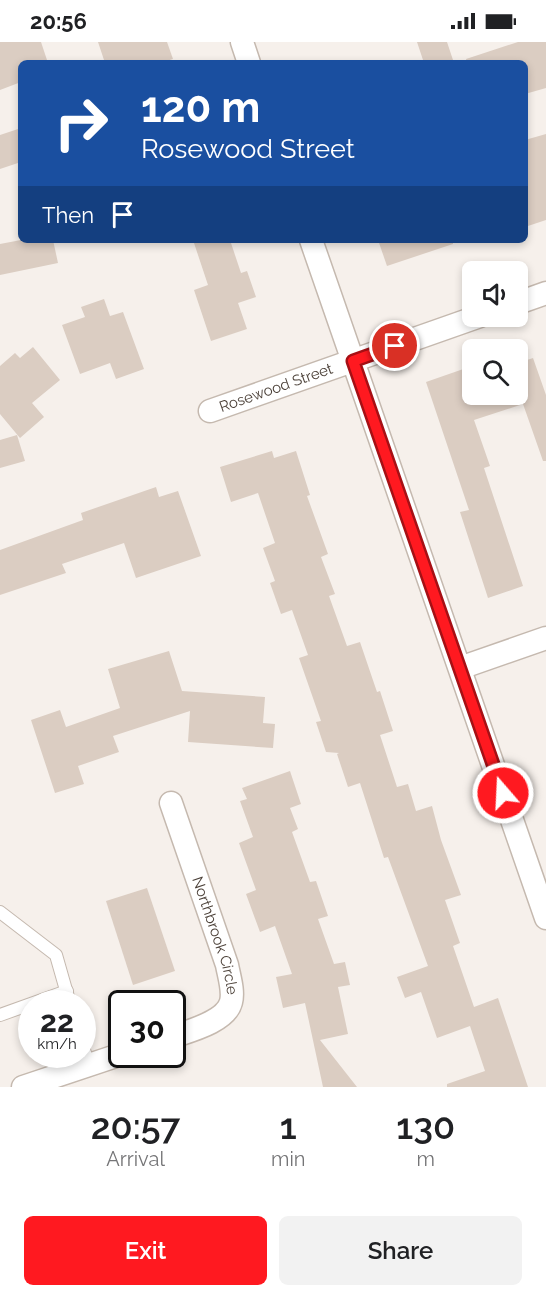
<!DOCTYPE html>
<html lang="en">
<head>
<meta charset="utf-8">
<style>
  :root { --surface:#fff; --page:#f2f2f2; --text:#202124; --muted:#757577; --accent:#ff1920 }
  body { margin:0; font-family:Raleway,sans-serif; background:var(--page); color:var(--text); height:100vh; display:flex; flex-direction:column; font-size:22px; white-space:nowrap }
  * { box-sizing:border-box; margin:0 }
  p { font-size:20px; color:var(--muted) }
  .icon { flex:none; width:33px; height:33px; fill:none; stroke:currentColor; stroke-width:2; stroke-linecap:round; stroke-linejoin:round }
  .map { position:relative; height:1045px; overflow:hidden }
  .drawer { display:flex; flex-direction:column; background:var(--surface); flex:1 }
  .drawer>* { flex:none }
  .hud { position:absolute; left:18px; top:18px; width:510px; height:183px; border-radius:9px; box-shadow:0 3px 9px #0003; background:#1a4fa0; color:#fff; overflow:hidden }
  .buttons { position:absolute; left:462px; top:219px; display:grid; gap:12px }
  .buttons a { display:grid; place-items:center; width:66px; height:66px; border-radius:9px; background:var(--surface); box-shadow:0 3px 9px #0003; font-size:30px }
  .speed { position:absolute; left:18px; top:948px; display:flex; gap:12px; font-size:30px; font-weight:700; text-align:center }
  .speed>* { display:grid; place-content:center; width:78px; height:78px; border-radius:50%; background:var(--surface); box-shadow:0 3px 9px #0003; line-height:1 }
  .speed small { font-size:15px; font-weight:400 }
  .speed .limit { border:3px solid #111; border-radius:9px; background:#fff; color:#111 }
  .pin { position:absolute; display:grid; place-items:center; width:51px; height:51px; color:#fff; margin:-26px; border:3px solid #fff; border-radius:50%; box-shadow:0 2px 6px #0007 }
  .me { position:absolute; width:66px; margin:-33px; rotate:341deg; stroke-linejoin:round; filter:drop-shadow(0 0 4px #0008) }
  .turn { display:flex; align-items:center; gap:21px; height:126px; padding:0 24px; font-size:27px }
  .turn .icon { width:78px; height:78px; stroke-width:2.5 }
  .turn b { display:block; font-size:42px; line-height:51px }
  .then { display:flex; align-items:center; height:57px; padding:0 24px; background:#0003; gap:12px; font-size:22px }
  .eta { display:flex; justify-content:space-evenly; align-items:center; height:102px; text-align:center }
  .eta b { font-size:36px; font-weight:600; line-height:42px }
  .action { display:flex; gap:12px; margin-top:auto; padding:12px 24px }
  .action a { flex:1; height:69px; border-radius:9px; background:var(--accent); color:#fff; font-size:24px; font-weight:600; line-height:69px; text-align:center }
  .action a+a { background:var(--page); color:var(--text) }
  .status { display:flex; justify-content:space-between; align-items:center; height:42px; padding:0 30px; background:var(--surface); direction:ltr }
  .status svg { height:16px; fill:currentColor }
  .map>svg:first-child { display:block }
</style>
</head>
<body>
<div class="status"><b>20:56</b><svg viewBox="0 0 49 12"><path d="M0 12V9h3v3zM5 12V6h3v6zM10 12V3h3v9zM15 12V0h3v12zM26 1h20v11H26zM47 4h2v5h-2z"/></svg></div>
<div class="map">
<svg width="546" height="1045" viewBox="0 0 546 1045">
  <rect width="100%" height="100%" fill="#f6f0eb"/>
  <!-- building -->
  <g fill="#dbcdc2">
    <path d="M0,0h41l7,21h-27v19l-21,8z"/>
    <path d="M98,0h69l6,17 -13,4h-55z"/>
    <path d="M417,0h30l7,21h-30z"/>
    <path d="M518,0h28v46l-21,6v-31h-58l-1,-4z"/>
    <path d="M21,86v34l-21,7v-34z"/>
    <path d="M546,92v86l-21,7v-87z"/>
    <path d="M21,198h32l5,23 -58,12v-31z"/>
    <path d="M193,198h37l11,33 6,-2 9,26 -18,6 9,26 -36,12 -17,-51 14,-5z"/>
    <path d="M378,198h75v4l-66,22z"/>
    <path d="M104,257l6,17 13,-4 21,57 -28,10 -6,-16 -30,11 -18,-49 23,-8 -4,-10z"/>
    <path d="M33,305l27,33 -28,23 12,14 -24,21 -20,-24v-48l15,-13 5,5z"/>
    <path d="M533,316l13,37v66h-3l-20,-57 -49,16 16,46 -6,2 39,118 -35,12 -28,-86 9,-2 -43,-128 46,-16v28h46v-31z"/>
    <path d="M17,393l8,26 -25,7v-28z"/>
    <path d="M272,409l2,7 22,-7 14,44 -3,1 21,58 -7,3 14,37 -6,2 18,50 13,-4 17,50 3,-1 13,40 -13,4 17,52 11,-3 8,27 16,-5 9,34 20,55 -16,5 15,43 -7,3 21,61 24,-9 30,89h-81v-3l38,-13 -15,-45 -33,12 -16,-46 -16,6 -8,-21 31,-11 -40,-109 -4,1 -24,-75 -12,4 -11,-33 2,-1 -13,-1 -10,-30 5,-1 -22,-63 9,-3 -16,-45 -11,4 -11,-31 5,-2 -12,-33 12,-5 -17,-50 -27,9 -11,-35z"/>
    <path d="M156,445l3,10 19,-6 23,65 -65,22 -12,-35 -62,21 4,9 -66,22v-45l83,-30 -2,-7z"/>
    <path d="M169,609l13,40 83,6 -2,26 12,1 -2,24 -85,-6 2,-31 -77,25 6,16 -41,14 6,18 -29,9 -24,-73 29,-10 6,17 54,-19 -12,-39z"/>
    <path d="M290,729l11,33 -11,4 8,21 -6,3 18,50 6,-1 12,35 -10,3 16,45 11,-2 5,23 -12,2 10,47 -28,6 37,47h-34l-18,-84 -22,5 -7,-31 16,-3 -17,-48 -15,6 -14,-38 10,-4 -17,-47 14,-6 -13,-36 7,-2 -5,-11z"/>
    <path d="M147,846l28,83 -42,14 -27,-84z"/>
  </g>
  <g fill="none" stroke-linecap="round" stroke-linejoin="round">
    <!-- lane casing -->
    <g stroke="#c5b9af" stroke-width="14">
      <g id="lane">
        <path d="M0,870l56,43 14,49"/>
        <path d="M0,973l67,-24"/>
        <path d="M82,1002l7,21"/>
      </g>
    </g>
    <!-- street casing -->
    <g stroke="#c5b9af" stroke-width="25">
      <g id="street">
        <path d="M242,0l7,21"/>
        <path d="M311,198l235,678"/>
        <path d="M518,261l28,-10"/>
        <path id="s1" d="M210,369l270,-95"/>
        <path d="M460,626l86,-30"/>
        <path id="s2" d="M171,761l56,162c2,11 7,26 4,37 -5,20 -42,29 -59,35"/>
        <path d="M23,1045l99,-33"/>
      </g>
    </g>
    <!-- lane -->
    <use href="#lane" stroke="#fff" stroke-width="12"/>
    <!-- street -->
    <use href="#street" stroke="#fff" stroke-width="22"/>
  </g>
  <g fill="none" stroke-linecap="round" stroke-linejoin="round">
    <!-- route casing -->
    <g stroke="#a61015" stroke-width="15">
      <path id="route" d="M395,304l-42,15 150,432"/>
    </g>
    <!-- route -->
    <use href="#route" stroke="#ff1920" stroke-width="10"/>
  </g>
  <g text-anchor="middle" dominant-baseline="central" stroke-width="4.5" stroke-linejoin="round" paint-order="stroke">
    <!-- street labels -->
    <g font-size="15" fill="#4b4038" stroke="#fff">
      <text stroke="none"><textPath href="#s1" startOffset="70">Rosewood Street</textPath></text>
      <text stroke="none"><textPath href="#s2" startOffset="140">Northbrook Circle</textPath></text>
    </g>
  </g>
</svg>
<div class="buttons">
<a><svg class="icon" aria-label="sound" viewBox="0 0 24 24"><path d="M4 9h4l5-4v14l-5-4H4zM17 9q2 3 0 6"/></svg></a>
<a><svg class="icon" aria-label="search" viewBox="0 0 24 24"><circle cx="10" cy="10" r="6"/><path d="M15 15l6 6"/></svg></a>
</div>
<div class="speed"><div>22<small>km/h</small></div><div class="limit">30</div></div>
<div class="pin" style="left:395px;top:304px;background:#d93025"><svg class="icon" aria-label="arrive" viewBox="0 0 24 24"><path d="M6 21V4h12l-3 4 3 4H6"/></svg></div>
<svg class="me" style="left:503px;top:751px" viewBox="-20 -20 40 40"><circle r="17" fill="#ff1920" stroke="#fff" stroke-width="3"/><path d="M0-11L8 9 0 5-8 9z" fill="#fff"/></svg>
<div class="hud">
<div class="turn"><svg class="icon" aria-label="right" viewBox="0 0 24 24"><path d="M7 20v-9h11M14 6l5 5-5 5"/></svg><div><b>120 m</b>Rosewood Street</div></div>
<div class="then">Then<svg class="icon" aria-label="arrive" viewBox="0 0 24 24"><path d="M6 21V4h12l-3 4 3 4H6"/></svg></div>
</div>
</div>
<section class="drawer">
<div class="eta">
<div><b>20:57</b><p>Arrival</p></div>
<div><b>1</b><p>min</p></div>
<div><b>130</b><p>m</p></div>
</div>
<div class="action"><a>Exit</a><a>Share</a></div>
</section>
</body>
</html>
